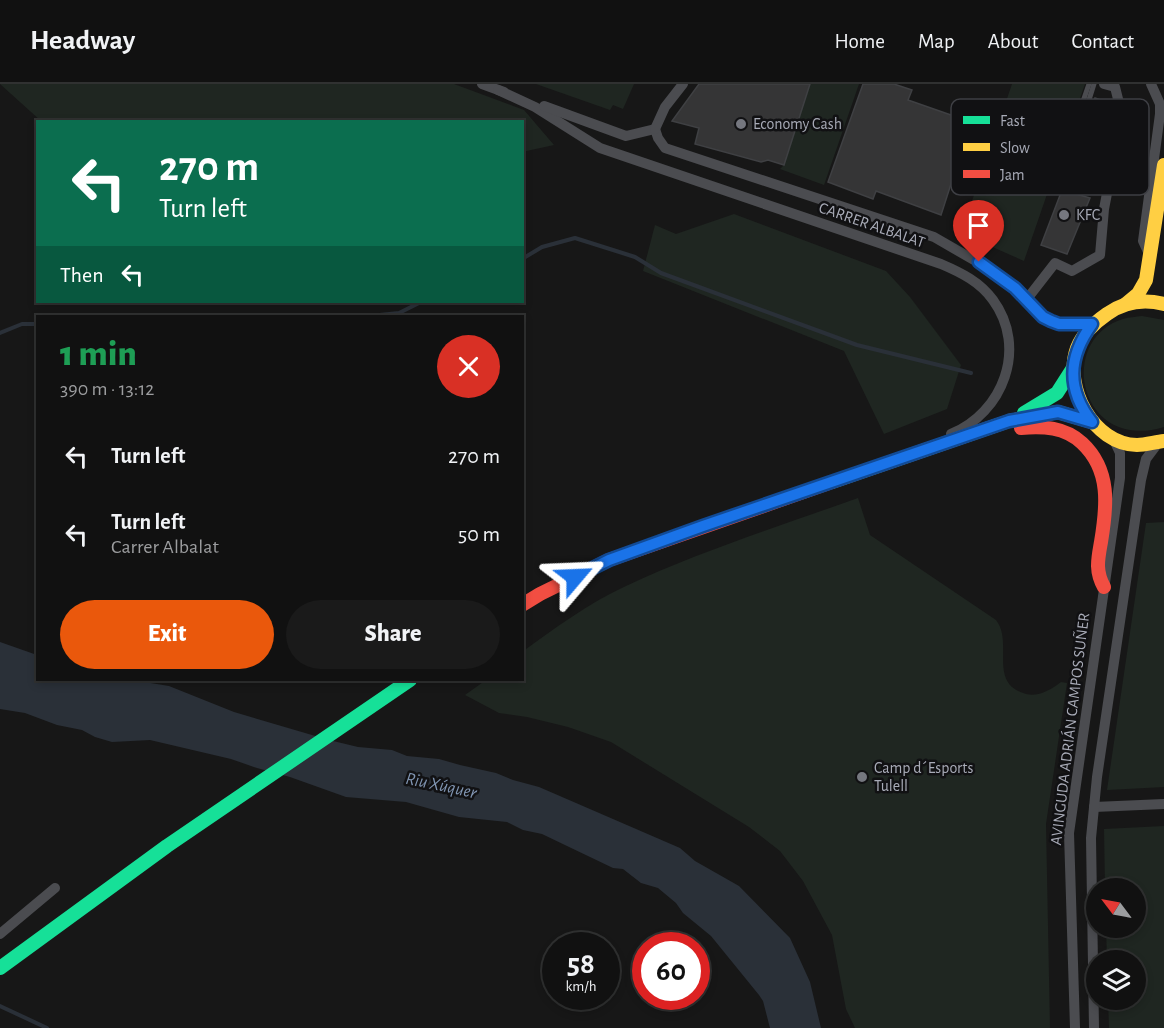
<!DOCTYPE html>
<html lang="en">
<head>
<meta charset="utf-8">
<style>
  :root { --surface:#111; --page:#1a1a1a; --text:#f1f3f6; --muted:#9c9d9f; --line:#303131; --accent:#ea580c }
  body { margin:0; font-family:"Alegreya Sans",sans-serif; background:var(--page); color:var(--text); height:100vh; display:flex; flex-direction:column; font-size:22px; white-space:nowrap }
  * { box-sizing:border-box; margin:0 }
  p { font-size:20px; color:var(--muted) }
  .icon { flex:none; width:33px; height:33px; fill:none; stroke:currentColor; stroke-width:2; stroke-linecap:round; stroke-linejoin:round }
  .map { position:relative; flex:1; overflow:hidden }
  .details { position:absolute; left:36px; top:231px; width:488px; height:366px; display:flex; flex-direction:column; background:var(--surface); border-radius:0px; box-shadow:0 3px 9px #0003,0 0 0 2px var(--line) }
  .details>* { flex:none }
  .banner { position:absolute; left:36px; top:36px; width:488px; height:183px; border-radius:0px; box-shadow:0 3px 9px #0003,0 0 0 2px var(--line); background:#0b6e4f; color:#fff; overflow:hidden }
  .needle { width:39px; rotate:302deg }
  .tools { position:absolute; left:1086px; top:794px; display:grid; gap:12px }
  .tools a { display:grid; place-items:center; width:60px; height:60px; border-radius:50%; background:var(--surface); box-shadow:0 3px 9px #0003,0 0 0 2px var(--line); font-size:30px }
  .speed { position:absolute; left:542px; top:848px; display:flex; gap:12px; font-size:30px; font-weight:700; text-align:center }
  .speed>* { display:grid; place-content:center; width:78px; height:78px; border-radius:50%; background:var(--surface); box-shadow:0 3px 9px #0003,0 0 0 2px var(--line); line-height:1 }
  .speed small { font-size:15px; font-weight:400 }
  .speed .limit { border:9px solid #d22; background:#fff; color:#111 }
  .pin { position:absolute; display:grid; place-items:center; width:51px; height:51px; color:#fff; margin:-62px -26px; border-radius:50% 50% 50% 0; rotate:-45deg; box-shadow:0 0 6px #0007 }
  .pin .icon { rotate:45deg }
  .me { position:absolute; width:66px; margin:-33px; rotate:64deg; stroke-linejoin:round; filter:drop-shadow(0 0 4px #0008) }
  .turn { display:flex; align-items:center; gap:21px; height:126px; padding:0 24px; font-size:27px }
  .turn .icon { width:78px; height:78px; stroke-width:2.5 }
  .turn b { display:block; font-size:42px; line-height:51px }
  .then { display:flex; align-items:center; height:57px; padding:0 24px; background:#0003; gap:12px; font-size:22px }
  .round { display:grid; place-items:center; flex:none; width:63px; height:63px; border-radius:32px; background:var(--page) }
  .summary { display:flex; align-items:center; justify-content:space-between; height:102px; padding:0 24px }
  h1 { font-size:36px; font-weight:800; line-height:45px; color:#1e9e55 }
  .primary-button { display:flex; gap:12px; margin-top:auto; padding:12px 24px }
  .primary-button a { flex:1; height:69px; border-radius:36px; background:var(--accent); color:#fff; font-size:24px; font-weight:800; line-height:69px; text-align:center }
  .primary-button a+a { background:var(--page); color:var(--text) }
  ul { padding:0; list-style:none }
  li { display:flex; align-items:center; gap:18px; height:78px; padding:0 24px }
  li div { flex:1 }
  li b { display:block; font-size:22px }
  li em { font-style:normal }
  header { display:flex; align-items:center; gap:36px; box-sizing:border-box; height:84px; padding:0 30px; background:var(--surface); border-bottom:2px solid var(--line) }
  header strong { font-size:28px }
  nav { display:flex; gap:33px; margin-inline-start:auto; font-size:21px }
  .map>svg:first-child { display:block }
</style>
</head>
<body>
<header>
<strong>Headway</strong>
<nav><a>Home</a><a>Map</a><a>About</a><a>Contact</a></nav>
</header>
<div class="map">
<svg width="1164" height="944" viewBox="0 0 1164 944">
  <rect width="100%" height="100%" fill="#171717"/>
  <!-- green -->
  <g fill="#1f2621">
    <path d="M0,0h454l70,26 30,35 -32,7v-30l-481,-1z"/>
    <path d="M536,0h98l-11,25 -10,-4 -3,5z"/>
    <path d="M810,0h49l-35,101 -44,-16 4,-4z"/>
    <path d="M1012,0h73l-61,177 -63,-28z"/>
    <path d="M734,130l152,57 24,26 51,68 -14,44 -63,25 -40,-83 -201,-80 12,-46 21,9z"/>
    <path d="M1142,232l22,4v107c-84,26 -109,-87 -41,-108 6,-2 13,-2 19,-3z"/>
    <path d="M858,414l12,37 126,85c18,23 -9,63 30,74 12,3 25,-4 35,-12l6,1 -21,141 4,204h-195l-9,-19 -14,-74 -29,-54 -23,-30 -31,-24 -138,-85 -43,-15 -41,-10 -28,-4 -34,-18 21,-15h36v-28c33,-24 67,-49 104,-66 75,-35 154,-60 232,-88z"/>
    <path d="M1164,438v265l-57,3 39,-267z"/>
    <path d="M1164,742v202h-55l-1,-29h28v-39h-29l-1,-33h30v-39h-31l-1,-59z"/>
  </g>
  <!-- water -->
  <path fill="#2a3038" d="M0,558l37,13 1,25h94l37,6 65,26 95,28 29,7 34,3 15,6 32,3 21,6 36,8 17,7 26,7 141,61 15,13 44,25 51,52 20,44 11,46h-51l-7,-27 -4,-6 -48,-59 -28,-23 -7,-10 -18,-15 -17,-5 -18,-14 -10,-1 -71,-34 -19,-4 -16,-8 -48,-5 -53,-15 -60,-5 -56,-20 -33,-9 -26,-9 -81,-19 -38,2 -17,-5 -13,-7 -25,-5 -32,-12 -25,-4z"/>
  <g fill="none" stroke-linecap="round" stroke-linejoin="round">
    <!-- stream -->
    <g stroke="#2a3038" stroke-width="4">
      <path d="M522,175l20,-12 33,-9 60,19 26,16 196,72 114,28"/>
      <path d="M370,232l29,-3 22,-11"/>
      <path d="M0,249l22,-9h16"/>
      <path d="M0,922l47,22"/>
    </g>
  </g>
  <!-- building -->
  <g fill="#353536" stroke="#3f4043" stroke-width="1.5">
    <path d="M699,0h111l-26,81 -16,-5 -7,2 -66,-18 4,-16 -27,-7z"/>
    <path d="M863,0h31l18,6 -4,10 63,22 -30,93 -65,-24 -3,8 -45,-17z"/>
    <path d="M1095,14l17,6 2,9 -8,30 -8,17 -21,-6z"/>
    <path d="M1062,106l28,8 -23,56 -26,-9z"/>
  </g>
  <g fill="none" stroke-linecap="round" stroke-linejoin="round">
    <!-- lane -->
    <g stroke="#4b4c50" stroke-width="5">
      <path d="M1089,0l-31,90 50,13"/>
      <path d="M1094,0l-23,73 30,9 12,-27"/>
    </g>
    <!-- street -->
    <g stroke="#4b4c50" stroke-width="10">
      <path d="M482,0l22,8"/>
      <path d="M498,6l37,17 65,41 341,116c21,9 39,18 52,36 35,48 10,113 -42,134"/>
      <path d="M544,22l82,30 29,-7"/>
      <path d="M655,45l3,9 7,10 269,89 59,34 22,17 28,29 8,4 8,2 33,2"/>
      <path d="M655,45l10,-22 18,-23"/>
      <path d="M1150,172l-7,-15 17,-127v-10l-9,-20"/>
      <path d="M1027,215l28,-36 17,8 28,-16 4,-46 18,-94 -7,-28 -11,-3"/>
      <path d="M1094,723l70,-3"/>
      <path d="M0,850l55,-46"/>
      <path d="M1075,944l-6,-195 51,-355v-25l-7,-15"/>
      <path d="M1094,944l-3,-190 6,-61 44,-297 5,-21 12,-16"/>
    </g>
    <!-- fast -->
    <g stroke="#16e098" stroke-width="14">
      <path d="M1024,329l33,-20 16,-25"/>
      <path d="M0,884l167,-122 243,-166"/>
    </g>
    <!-- slow -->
    <g stroke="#ffcf43" stroke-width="14">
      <path d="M1126,220l12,-10 8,-14 18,-115"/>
      <path d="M1164,220c-20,-5 -40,-2 -57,10 -13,9 -24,19 -30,34 -14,39 16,96 60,97 8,0 18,-3 27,-4"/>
      <path d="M832,398l177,-61 49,-9 34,10"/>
    </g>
    <!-- jam -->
    <g stroke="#f24e42" stroke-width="14">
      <path d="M1021,344c22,-2 44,-1 61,15 29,27 25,63 19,99 -3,17 -6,29 3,45"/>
      <path d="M522,521l18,-11 69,-34 223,-78"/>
    </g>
  </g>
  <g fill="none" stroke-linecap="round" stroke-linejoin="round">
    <!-- route casing -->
    <g stroke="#114b97" stroke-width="15">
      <path id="route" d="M575,493l34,-17 94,-34 306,-105 49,-9 34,10c-26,-33 -24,-65 0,-98h-33l-8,-3 -8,-4 -28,-29 -36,-26"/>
    </g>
    <!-- route -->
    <use href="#route" stroke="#1a73e8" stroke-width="10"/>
  </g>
  <!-- markers -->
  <g fill="#75777f" stroke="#111113" stroke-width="2">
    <circle cx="741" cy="40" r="6"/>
    <circle cx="1064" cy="131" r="6"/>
    <circle cx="862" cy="693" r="6"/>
  </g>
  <g text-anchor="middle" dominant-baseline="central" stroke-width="5" stroke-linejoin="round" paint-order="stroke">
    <!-- poi labels -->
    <g font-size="16" fill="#a8abb7" stroke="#111113" text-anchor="start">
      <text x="753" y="40">Economy Cash</text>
      <text x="1076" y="131">KFC</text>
      <text x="874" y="684">Camp d´Esports<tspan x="874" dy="18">Tulell</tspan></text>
    </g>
    <!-- street labels -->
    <g font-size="16" fill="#a8abb7" stroke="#111113">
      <text transform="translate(872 141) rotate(19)">CARRER ALBALAT</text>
      <text transform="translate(1070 645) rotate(-83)">AVINGUDA ADRIÁN CAMPOS SUÑER</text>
    </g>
    <!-- water labels -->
    <g font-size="18" font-style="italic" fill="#8095b2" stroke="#111113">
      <text transform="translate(441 702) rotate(12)">Riu Xúquer</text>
    </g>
  </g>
  <!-- legend -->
  <rect x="951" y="15" width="198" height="96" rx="9" fill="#111113" stroke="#3e3f44" stroke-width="1.5"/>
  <rect x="963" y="32" width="27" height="8" fill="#16e098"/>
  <rect x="963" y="59" width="27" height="8" fill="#ffcf43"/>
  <rect x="963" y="86" width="27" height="8" fill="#f24e42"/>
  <g font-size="16" fill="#a8abb7">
    <text x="1000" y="42">Fast</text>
    <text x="1000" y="69">Slow</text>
    <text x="1000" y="96">Jam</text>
  </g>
</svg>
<div class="tools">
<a><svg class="needle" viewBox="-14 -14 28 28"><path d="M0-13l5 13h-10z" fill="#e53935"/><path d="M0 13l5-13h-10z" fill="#9c9d9f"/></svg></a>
<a><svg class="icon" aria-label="layers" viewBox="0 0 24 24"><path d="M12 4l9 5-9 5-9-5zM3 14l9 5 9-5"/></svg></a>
</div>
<div class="speed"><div>58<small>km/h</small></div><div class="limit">60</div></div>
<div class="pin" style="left:979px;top:178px;background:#d93025"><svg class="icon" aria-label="arrive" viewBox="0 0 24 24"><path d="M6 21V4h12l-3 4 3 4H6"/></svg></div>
<svg class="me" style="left:575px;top:493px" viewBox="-20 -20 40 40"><path d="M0-17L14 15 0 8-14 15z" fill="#1a73e8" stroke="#fff" stroke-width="4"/></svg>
<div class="banner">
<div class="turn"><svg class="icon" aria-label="left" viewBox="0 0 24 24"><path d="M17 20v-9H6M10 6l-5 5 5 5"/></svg><div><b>270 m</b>Turn left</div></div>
<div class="then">Then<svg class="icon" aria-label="left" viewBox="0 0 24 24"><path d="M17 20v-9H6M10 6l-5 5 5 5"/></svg></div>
</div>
<section class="details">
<div class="summary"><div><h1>1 min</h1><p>390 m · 13:12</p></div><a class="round" style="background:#d93025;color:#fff"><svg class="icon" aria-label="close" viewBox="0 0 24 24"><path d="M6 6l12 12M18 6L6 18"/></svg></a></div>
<ul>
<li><svg class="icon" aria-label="left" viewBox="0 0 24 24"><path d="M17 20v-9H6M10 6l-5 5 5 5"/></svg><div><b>Turn left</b></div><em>270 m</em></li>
<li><svg class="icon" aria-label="left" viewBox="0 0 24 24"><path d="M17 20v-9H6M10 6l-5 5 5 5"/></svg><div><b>Turn left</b><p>Carrer Albalat</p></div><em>50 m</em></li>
</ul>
<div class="primary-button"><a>Exit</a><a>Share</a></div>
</section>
</div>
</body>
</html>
